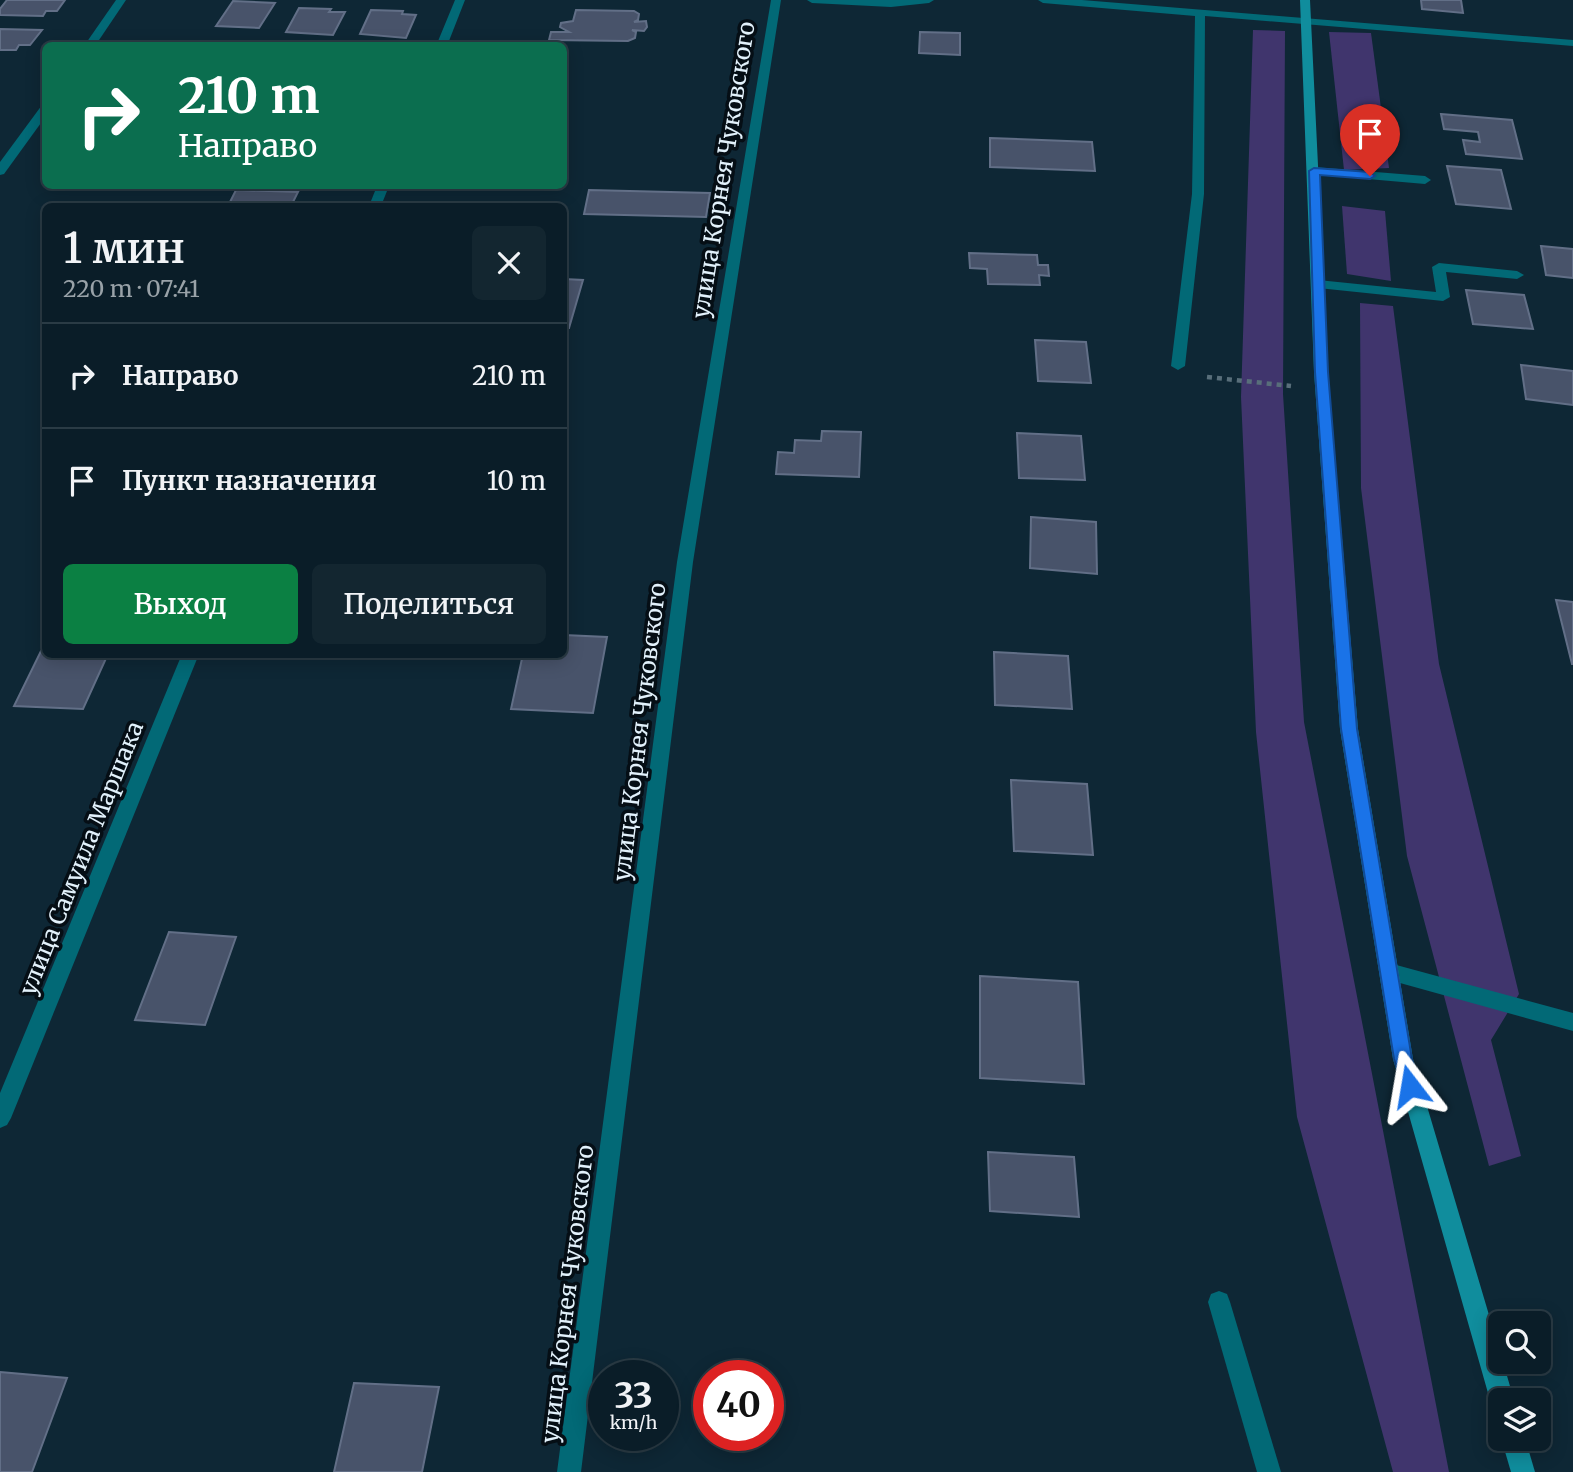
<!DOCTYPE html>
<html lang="ru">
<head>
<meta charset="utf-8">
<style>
  :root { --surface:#0a1d28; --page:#132630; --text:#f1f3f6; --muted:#99a2a8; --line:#2a3b45; --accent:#0b8043 }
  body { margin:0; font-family:Merriweather,serif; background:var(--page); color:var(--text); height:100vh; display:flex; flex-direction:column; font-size:26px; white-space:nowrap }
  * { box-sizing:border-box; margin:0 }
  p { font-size:23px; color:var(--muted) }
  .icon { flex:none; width:38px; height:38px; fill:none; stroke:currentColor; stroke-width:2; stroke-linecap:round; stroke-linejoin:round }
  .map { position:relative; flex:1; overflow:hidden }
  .details { position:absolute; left:42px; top:203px; width:525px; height:455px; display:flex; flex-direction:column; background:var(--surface); border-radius:10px; box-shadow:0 4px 18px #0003,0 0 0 2px var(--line) }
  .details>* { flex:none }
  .top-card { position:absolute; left:42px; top:42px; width:525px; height:147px; border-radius:10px; box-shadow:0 4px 18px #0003,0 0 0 2px var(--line); background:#0b6e4f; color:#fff; overflow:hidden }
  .tools { position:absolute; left:1488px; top:1311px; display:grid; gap:14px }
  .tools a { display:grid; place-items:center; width:63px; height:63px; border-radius:10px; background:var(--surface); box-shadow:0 4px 18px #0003,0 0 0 2px var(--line); font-size:35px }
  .speed { position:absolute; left:588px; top:1360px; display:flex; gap:14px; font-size:35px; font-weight:700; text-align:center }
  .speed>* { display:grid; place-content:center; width:91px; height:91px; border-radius:50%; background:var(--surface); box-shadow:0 4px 18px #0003,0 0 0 2px var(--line); line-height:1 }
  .speed small { font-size:18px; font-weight:400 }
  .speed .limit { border:10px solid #d22; background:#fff; color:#111 }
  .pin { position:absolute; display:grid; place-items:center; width:60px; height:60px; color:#fff; margin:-72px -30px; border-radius:50% 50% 50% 0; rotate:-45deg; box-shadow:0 0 7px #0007 }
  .pin .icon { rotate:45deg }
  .me { position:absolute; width:77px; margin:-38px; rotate:346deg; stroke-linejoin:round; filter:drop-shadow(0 0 5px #0008) }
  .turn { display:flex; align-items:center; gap:24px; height:147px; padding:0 21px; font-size:32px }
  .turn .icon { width:91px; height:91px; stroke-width:2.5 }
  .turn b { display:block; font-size:49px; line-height:60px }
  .round { display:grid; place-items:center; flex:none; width:74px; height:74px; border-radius:10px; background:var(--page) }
  .head { display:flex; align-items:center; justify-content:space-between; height:119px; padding:0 21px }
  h1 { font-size:42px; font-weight:600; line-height:52px }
  .primary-button { display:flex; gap:14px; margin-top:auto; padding:14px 21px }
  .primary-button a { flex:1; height:80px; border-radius:10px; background:var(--accent); color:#fff; font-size:28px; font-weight:600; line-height:80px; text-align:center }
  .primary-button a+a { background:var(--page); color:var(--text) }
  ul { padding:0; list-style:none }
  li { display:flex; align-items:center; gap:21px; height:105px; padding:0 21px; border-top:2px solid var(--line) }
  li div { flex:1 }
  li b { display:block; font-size:26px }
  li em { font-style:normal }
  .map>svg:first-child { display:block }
</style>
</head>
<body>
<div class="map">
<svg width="1573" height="1472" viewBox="0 0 1573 1472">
  <rect width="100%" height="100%" fill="#0e2735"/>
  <!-- green -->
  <g fill="#40356d">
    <path d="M1253,30l32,1 -2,363 21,328 145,750h-56l-96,-355 -41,-385 -15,-335z"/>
    <path d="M1329,32l42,1 18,135 -45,2z"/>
    <path d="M1342,206l43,5 6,70 -44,-7z"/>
    <path d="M1360,303l33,3 46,358 80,330 -28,46 30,116 -32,10 -82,-310 -46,-368z"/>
  </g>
  <!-- building -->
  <g fill="#48536a" stroke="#626f87" stroke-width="2">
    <path d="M7,0h58l-8,11h-11l-3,5 -43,-1v-6z"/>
    <path d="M1421,0h40l2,13 -41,-4z"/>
    <path d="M233,1l42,2 -16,25 -43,-2z"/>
    <path d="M299,8l32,1 -2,3h16l-12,23 -47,-3z"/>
    <path d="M371,10l32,1 -1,3 14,1 -10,23 -46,-4z"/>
    <path d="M576,10l58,1 5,3 -1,6 -4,2 12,-1 1,6 -3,4 -12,-1 4,2 -1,6 -7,3 -79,-1 2,-8h18l-9,-5 1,-4 12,-2z"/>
    <path d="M0,29l42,1 -12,15h-11l-3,5h-16z"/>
    <path d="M920,32l40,1v22l-41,-2z"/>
    <path d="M1441,114l71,6 10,39 -56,-5 -3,-14 17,2 -2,-10 -34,-3z"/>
    <path d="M990,138l102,4 3,29 -105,-4z"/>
    <path d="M1447,166l54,4 10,39 -55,-5z"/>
    <path d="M236,190l62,2 -7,14h-63z"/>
    <path d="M589,190l121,3 -4,24 -122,-3z"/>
    <path d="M1541,246l32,3v29l-27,-3z"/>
    <path d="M969,253l68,2 1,10h10l1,11 -10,-1 1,10 -52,-1 -1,-15 -17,-1z"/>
    <path d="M564,279l19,1 -14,48h-5z"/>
    <path d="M1466,290l58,5 9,34 -60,-5z"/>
    <path d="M1035,340l51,2 5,41 -53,-2z"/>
    <path d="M1521,365l52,6v34l-47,-6z"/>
    <path d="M822,431l39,1 -2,45 -83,-3 2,-22 16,1 1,-13 26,1z"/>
    <path d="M1017,433l64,3 4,44 -66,-2z"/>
    <path d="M1031,517l65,5 1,52 -67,-6z"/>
    <path d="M1556,600l17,2v62h-1z"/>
    <path d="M564,635l43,2 -14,76 -82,-4 12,-55h41z"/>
    <path d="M41,651h5v3h62l-25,55 -69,-3z"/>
    <path d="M994,652l74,4 4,53 -77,-4z"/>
    <path d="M1011,780l76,4 6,71 -79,-4z"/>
    <path d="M169,932l67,5 -31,88 -70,-5z"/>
    <path d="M980,976l98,6 6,102 -104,-6z"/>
    <path d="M988,1152l86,5 5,60 -89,-6z"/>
    <path d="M0,1372l67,6 -35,94h-32z"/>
    <path d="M354,1383l85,4 -17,85h-88z"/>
  </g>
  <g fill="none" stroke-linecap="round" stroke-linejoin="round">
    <!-- path -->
    <path stroke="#586e7a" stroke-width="4.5" stroke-dasharray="5 5" stroke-linecap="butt" d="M1207,377l84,9"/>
    <!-- lane -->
    <g fill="#026976" fill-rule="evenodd">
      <path d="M1314,167l111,9 6,4 -6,4 -115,-10 -2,-3z"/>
      <path d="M1439,263l78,8 7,4 -7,4 -71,-7 4,25 -7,4 -125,-13 -7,-4 7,-4 118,12 -4,-25z"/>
    </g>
    <!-- street -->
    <g fill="#026976" fill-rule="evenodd">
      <path d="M116,0h10l-31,46h-11z"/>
      <path d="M455,0h10l-18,46h-11z"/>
      <path d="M771,0h10l-88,562 -112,910h-24l120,-910z"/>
      <path d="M807,0h127l-5,3 -38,4 -79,-4z"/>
      <path d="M1038,0h44l491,40v6l-368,-30 -1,178 -19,172 -7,4 -7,-4 21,-172 3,-178 -152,-13z"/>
      <path d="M46,104v12l-42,58 -4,1v-13l42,-57z"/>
      <path d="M377,186h12l-8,20h-12z"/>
      <path d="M182,654h17l-188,464 -4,7 -7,3v-35z"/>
      <path d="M1389,963l184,50v18l-191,-53 -3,-6 3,-6z"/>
      <path d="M1219,1291l8,3 3,8 51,170h-24l-49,-170 3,-8z"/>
    </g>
    <!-- secondary -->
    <g fill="#108d9d" fill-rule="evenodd">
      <path d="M1300,0h10l18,372 30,357 55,330 87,293v10h3l11,38h-14v11l-6,-3 -4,-8 -97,-341 -53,-330 -26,-357z"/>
      <path d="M1501,1438h24l10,34h-24z"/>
    </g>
  </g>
  <!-- route -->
  <path fill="#1a73e8" stroke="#114b97" stroke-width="2" d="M1314,168l56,4 5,4 -5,3 -50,-4 8,197 29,357 55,330 8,27 -3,6 -7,2 -6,-2 -10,-33 -53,-330 -26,-357 -6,-201z"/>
  <g text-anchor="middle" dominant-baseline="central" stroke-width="7" stroke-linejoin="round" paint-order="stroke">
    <!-- street labels -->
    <g font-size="23" fill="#e2f1fb" stroke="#050e15">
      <text transform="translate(723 170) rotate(-81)">улица Корнея Чуковского</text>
      <text transform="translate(639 732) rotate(-83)">улица Корнея Чуковского</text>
      <text transform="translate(81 858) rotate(-68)">улица Самуила Маршака</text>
      <text transform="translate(567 1294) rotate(-83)">улица Корнея Чуковского</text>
    </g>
  </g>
</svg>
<div class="tools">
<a><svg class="icon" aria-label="search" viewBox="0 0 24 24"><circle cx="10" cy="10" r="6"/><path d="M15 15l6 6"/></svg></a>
<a><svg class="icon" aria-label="layers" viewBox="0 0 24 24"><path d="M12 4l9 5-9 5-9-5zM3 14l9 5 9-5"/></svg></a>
</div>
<div class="speed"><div>33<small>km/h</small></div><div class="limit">40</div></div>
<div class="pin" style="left:1370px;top:176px;background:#d93025"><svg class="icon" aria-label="arrive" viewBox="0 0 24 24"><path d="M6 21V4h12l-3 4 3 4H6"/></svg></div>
<svg class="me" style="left:1410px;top:1086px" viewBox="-20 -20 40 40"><path d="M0-17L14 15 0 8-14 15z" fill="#1a73e8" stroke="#fff" stroke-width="4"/></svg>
<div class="top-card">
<div class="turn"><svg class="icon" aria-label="right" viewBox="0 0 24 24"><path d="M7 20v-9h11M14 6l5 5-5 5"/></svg><div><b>210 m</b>Направо</div></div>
</div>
<section class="details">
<div class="head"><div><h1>1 мин</h1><p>220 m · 07:41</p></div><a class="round"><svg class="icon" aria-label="close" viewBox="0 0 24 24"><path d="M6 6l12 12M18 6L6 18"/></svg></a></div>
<ul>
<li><svg class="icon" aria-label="right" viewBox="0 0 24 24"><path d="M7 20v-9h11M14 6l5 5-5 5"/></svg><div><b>Направо</b></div><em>210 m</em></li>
<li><svg class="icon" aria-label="arrive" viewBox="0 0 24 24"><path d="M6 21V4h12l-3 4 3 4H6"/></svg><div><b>Пункт назначения</b></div><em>10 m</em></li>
</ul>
<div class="primary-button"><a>Выход</a><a>Поделиться</a></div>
</section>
</div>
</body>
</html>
